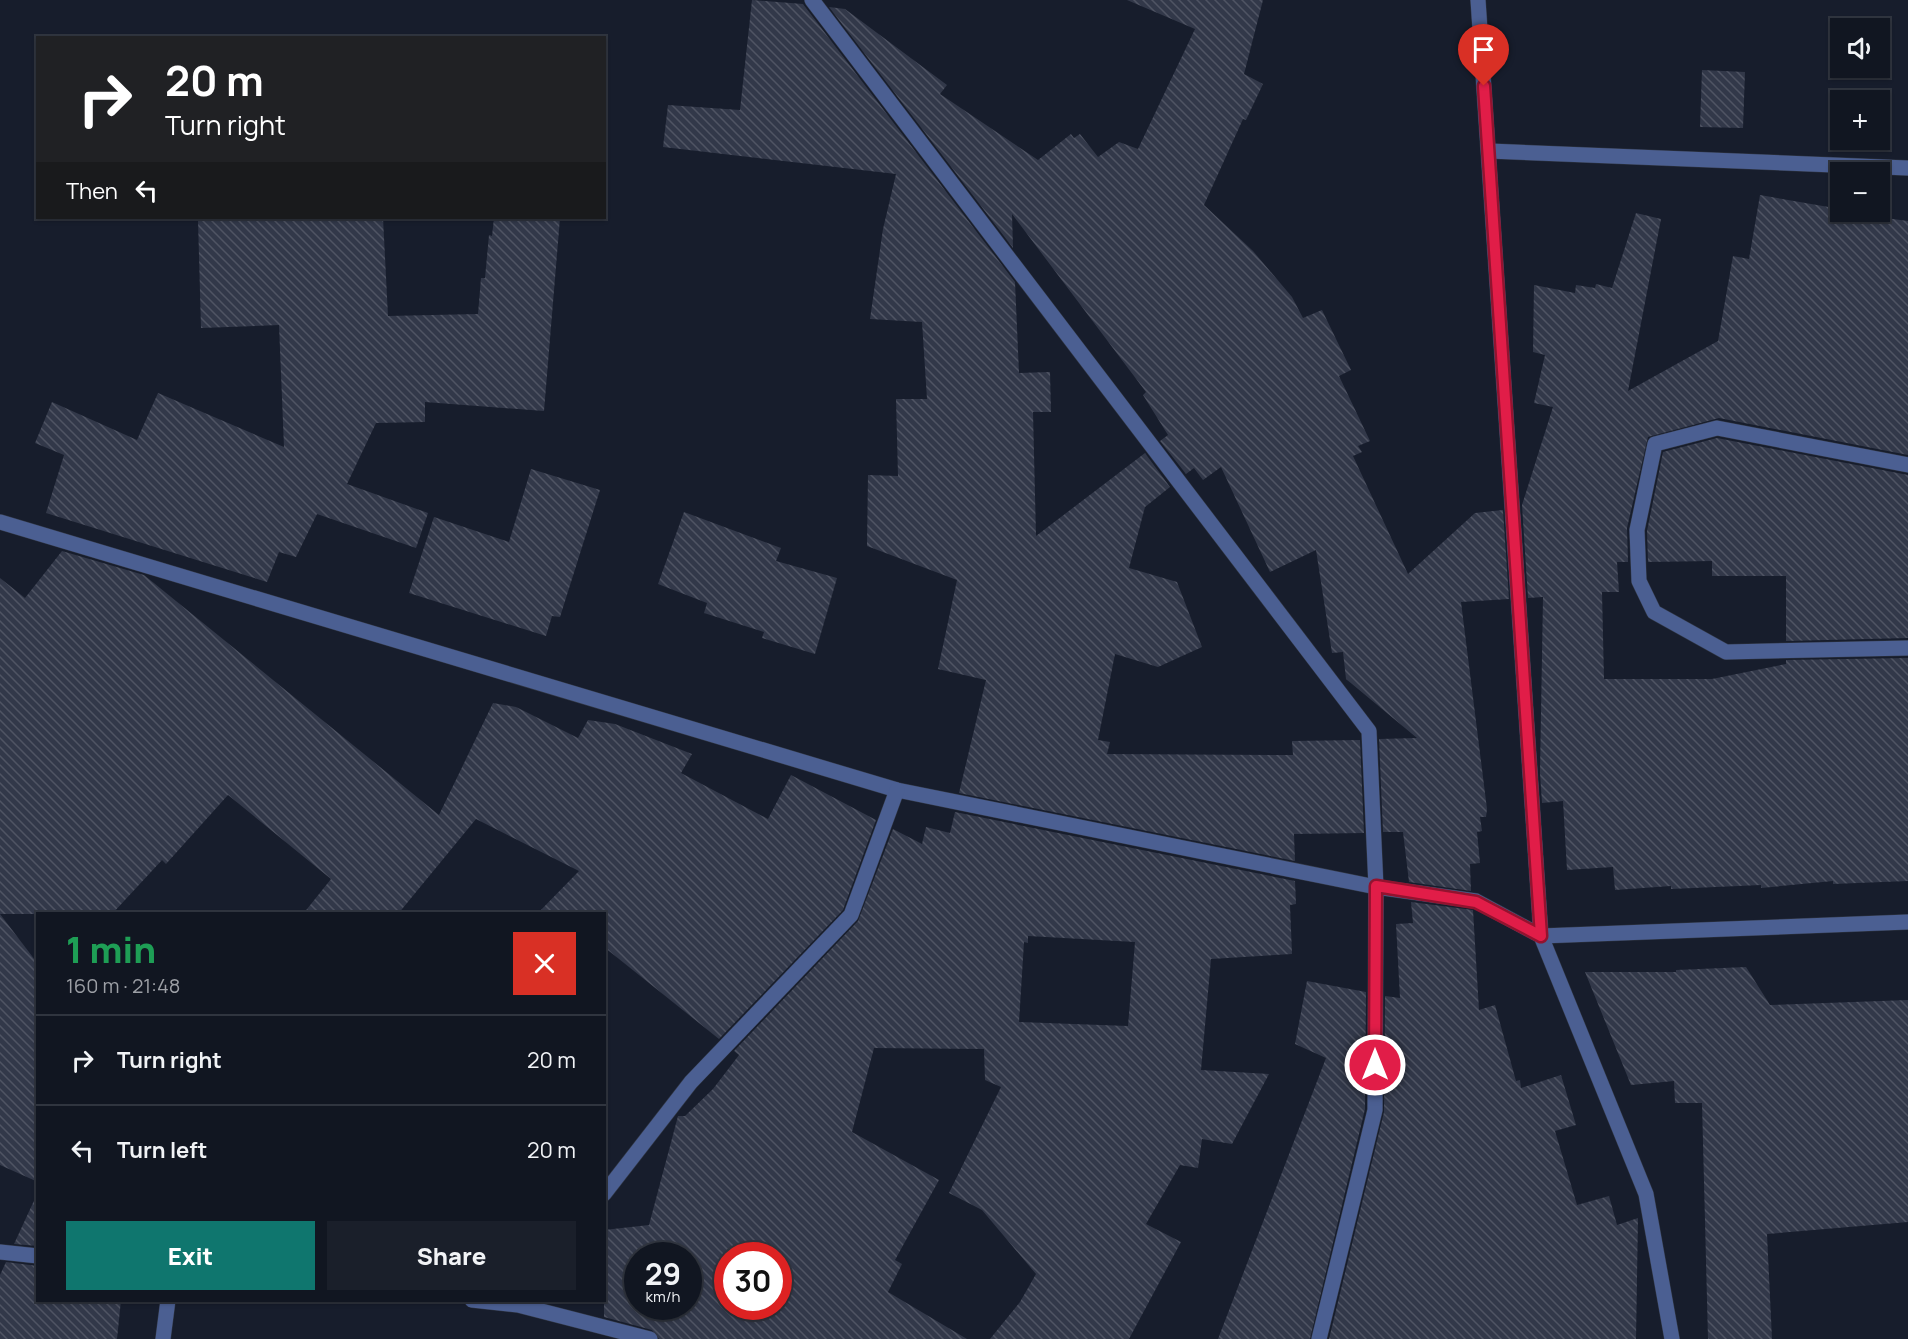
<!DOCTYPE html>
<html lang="en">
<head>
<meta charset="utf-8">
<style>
  :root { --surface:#111621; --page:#1a1f2a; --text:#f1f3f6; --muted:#9c9fa5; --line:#30353f; --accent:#0f766e }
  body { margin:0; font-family:Manrope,sans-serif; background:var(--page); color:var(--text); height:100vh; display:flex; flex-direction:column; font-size:22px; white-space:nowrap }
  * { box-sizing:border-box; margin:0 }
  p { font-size:20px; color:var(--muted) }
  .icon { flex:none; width:33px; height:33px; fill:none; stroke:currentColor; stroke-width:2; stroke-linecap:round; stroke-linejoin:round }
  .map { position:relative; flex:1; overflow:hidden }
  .details { position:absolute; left:36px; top:912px; width:570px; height:390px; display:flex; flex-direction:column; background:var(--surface); border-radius:0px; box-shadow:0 2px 4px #0004,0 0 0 2px var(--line) }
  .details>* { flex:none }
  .hud { position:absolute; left:36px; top:36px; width:570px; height:183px; border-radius:0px; box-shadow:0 2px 4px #0004,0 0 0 2px var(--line); background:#202124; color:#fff; overflow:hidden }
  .fabs { position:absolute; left:1830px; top:18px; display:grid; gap:12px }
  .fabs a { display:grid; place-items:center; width:60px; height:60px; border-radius:0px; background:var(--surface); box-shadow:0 2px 4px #0004,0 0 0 2px var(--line); font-size:30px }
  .speed { position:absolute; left:624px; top:1242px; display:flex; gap:12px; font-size:30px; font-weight:700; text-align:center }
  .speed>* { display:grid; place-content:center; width:78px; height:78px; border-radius:50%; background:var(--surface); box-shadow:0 2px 4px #0004,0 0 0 2px var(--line); line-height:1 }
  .speed small { font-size:15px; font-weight:400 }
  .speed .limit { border:9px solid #d22; background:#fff; color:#111 }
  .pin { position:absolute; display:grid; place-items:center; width:51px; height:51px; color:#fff; margin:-62px -26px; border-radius:50% 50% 50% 0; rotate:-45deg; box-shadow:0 0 6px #0007 }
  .pin .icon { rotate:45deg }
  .me { position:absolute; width:66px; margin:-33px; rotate:0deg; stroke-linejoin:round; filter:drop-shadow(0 0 4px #0008) }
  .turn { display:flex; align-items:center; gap:21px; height:126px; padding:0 30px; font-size:27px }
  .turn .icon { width:78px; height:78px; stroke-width:2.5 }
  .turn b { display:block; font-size:42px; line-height:51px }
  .then { display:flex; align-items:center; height:57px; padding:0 30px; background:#0003; gap:12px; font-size:22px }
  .round { display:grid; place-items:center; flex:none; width:63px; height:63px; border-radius:0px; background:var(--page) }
  .overview { display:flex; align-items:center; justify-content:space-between; height:102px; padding:0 30px }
  h1 { font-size:36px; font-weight:800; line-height:45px; color:#1e9e55 }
  .button { display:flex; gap:12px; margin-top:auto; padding:12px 30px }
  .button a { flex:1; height:69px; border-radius:0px; background:var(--accent); color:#fff; font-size:24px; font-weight:800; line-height:69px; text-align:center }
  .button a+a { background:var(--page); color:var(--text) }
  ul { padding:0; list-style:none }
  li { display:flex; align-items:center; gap:18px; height:90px; padding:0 30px; border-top:2px solid var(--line) }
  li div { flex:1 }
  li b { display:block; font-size:22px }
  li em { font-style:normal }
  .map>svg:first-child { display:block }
</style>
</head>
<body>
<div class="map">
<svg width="1908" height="1339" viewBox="0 0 1908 1339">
  <defs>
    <pattern id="building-back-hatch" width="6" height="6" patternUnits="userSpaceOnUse" patternTransform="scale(1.5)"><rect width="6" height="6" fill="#323849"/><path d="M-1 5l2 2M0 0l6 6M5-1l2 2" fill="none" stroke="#4f5463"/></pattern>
  </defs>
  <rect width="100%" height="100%" fill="#171d2c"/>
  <!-- building -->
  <g fill="url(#building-back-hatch)" fill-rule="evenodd">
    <path d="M752,0l51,4 212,278 4,91 31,-1 1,40h-18l3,124 109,-83 25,34 -25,20 -16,61 48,14 25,65 -44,20 -43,-13 -17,86 12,2 -3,12 186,1 -1,-14 68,-1 4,93 -70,1 1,27 -336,-68 27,-113 -48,-11 19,-89 -90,-34 1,-71 30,1 -2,-77h31l-5,-77 -52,-3 13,-90 13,-55 -233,-27 5,-42 72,5z"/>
    <path d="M1127,0h136l-19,74 19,10 -17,36 -3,-1 -39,86 49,46 39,46 11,21 19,-8 29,60 -12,6 31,65 -12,5 4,6 -9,4 55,118 67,-61 28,-3 6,89 -48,3 26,207 -1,8h-6l2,14 -5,1 3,31 -10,1 1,27 -62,-9 -6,-50h-20l-4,-93 38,-1 -71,-59 -3,-27 -11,1 -16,-103 -46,22 -49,-105 -18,13 -9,-12 -8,6 -26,-33 8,-6 -25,-40 3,-3 -134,-178 1,34 -184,-241 16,2 102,76 -7,9 98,66 33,-26 3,4 6,-4 18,23 21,-15 19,7 57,-120z"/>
    <path d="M1702,70l43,2 -2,56 -43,-1z"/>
    <path d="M1760,195l80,14v3l68,9v234l-189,-37 -71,19 -21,91 1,34h-11l2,30h-17l2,87h108l74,-15v-4l122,-2v223l-75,3v-3l-72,7v-3l-90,4v-3l-56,4 -2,-23 -46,3 -4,-69 -21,2 -2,-30 3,-176 -15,1 -6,-93 31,-98 -19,-4 11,-48 -12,-3 1,-67 41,8 1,-8 19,3 1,-4 16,4 24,-75 25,6 -33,172 90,-50 15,-85 16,3z"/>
    <path d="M284,218h99l5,98 90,-2 3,-36h4l4,-43 3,1 2,-18h66l-16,193 -119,-9v20l-49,1 -29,61 81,29 -12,35 -99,-34 -21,43 -17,-5 -12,30 -221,-69 18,-58 -29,-12 17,-41 85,38 21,-47 126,54 -5,-122 -78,3 -3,-108z"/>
    <path d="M1717,438l191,37v163l-122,3v-65h-74v-15l-64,1 -1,-31 16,-79z"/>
    <path d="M531,469l69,21 -40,127 -8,-1 -6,20 -137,-43 25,-76 75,25z"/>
    <path d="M684,512l97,36 -5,13 61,17 -22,76 -53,-16 2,-6 -60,-19 3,-10 -49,-19z"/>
    <path d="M62,551l82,24 295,240 54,-112 23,4 62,31 10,-18 27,4 77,30 -11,19 87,46 23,-44 85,45 -33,90 -124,129 -115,-92v-33h-67l42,-43 -103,-52 -78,95h-95l28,-35 -103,-84 -62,69 -4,-4 -50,54h-112v-336l25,20z"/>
    <path d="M955,812l340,69 1,23 -6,1 2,49 -81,5 -10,111 68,4 -37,70 -30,-5 -4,29 -18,-3 -34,59 35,18 -52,97h-139l30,-37 16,-28 -54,-64 -33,-17 52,-106 -16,-7 -1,-31 -110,-1 -22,84 87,48 -44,80 7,4 -14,28 79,47h-308l-7,-9 -48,-13v-87l45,-5 29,-109h7l28,-27 26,-34 -5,-4 124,-130 35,-92 29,15 4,-17 24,6zM1028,936l107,6 -7,84 -109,-4 5,-80 4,1zM638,1256h50v50h-50zM728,1256h50v50h-50z"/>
    <path d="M1411,902l62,8 6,100 16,-5 21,76 4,-1 1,8 40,-13 15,50 -21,6 22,74 32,-9 8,29 21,-7 -2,121h-307l55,-227 1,-116 15,2 -4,-74 17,-1z"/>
    <path d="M0,914l38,50v218l-38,-17z"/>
    <path d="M1746,967l24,38 138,-5v222l-141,12 5,105h-64l-6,-236h-27l-1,-22 -43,4 -46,-113h91v-2z"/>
    <path d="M1307,981l59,11 -1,117 -55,230h-92l108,-281 -31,-14z"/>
    <path d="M38,1192v54l-24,-2z"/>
    <path d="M6,1262l32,4v34h83l-4,39h-117v-64z"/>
  </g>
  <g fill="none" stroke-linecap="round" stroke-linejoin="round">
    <!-- minor casing -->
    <g stroke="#313745" stroke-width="16">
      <g id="minor">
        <path d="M812,0l557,731 7,156 -1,223 -56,229"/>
        <path d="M1478,0l63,936 105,258 26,145"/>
        <path d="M1489,151l419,17"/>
        <path d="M1908,465l-191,-37 -62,16 -18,86 2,51 15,31 72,40 182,-4"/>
        <path d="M0,522l897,268 479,97 100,14 65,35 367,-14"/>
        <path d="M604,1194l87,-112 160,-167 46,-125"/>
        <path d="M0,1252l38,4"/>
        <path d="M472,1300l46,5 132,34"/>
        <path d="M163,1339l5,-39"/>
      </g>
    </g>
    <!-- minor -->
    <use href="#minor" stroke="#4b5f92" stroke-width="15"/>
  </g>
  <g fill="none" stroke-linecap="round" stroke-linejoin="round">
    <!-- route casing -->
    <g stroke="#92132f" stroke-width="15">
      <path id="route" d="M1375,1065l1,-179 100,16 65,34 -57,-850"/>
    </g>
    <!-- route -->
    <use href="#route" stroke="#e11d48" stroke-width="10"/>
  </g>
</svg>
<div class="fabs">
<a><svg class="icon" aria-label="sound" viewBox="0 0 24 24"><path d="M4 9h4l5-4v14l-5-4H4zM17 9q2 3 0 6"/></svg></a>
<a>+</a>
<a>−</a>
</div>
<div class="speed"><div>29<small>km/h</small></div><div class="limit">30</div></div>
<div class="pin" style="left:1484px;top:86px;background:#d93025"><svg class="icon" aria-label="arrive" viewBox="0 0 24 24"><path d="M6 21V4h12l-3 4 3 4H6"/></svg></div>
<svg class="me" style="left:1375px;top:1065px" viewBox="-20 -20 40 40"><circle r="17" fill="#e11d48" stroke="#fff" stroke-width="3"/><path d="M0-11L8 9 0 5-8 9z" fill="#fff"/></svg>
<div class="hud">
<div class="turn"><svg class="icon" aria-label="right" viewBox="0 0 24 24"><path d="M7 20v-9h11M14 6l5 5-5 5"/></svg><div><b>20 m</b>Turn right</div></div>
<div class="then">Then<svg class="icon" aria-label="left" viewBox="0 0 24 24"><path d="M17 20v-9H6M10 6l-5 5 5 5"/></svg></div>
</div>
<section class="details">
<div class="overview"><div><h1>1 min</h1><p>160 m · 21:48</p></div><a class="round" style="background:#d93025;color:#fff"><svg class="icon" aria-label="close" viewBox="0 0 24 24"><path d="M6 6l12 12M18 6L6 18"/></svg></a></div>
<ul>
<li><svg class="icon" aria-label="right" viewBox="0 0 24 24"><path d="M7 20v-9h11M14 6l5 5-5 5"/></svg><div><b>Turn right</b></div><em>20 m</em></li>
<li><svg class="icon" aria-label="left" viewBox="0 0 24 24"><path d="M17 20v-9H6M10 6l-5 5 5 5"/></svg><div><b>Turn left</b></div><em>20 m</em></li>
</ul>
<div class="button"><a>Exit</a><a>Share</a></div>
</section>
</div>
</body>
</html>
